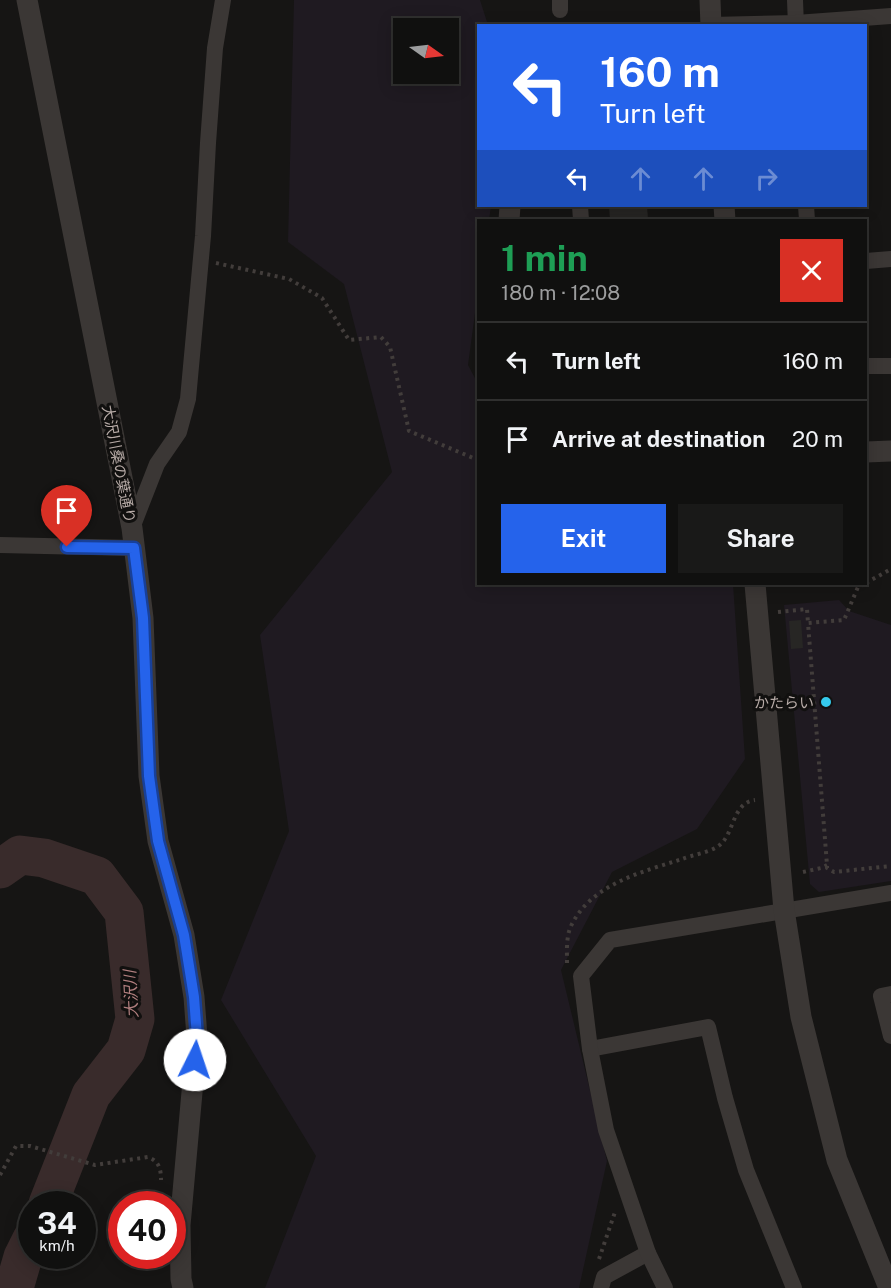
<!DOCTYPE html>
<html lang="en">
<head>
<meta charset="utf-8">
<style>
  :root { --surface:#10100f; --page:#191918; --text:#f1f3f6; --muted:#9c9d9e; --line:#30302f; --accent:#2563eb }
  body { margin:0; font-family:"Public Sans","Noto Sans JP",sans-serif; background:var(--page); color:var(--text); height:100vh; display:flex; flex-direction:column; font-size:22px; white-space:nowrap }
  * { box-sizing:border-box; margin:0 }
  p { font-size:20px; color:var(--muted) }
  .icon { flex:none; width:33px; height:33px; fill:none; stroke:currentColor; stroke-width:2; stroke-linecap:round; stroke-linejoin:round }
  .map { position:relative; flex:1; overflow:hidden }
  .drawer { position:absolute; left:477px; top:219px; width:390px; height:366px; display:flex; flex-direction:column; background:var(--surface); border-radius:0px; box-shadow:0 3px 15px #0003,0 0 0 2px var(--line) }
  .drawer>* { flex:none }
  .top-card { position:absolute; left:477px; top:24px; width:390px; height:183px; border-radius:0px; box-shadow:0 3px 15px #0003,0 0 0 2px var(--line); background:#2563eb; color:#fff; overflow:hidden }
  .needle { width:39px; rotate:104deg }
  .tools { position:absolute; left:393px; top:18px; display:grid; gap:12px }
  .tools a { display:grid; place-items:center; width:66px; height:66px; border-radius:0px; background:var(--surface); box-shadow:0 3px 15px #0003,0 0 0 2px var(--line); font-size:30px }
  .speed { position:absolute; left:18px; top:1191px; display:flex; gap:12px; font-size:30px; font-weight:700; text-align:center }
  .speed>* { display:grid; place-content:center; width:78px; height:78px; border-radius:50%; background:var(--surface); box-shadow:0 3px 15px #0003,0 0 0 2px var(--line); line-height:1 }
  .speed small { font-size:15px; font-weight:400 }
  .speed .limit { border:9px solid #d22; background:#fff; color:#111 }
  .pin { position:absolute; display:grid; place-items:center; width:51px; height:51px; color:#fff; margin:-62px -26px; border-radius:50% 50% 50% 0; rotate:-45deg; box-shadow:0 0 6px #0007 }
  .pin .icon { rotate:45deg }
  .me { position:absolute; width:66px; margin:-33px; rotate:4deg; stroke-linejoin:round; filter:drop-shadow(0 0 4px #0008) }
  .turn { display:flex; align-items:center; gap:21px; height:126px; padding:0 24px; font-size:27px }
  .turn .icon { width:78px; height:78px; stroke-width:2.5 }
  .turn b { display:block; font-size:42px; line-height:51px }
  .lanes { display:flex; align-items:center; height:57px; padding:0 24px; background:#0003; justify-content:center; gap:30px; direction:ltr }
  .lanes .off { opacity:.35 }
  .round { display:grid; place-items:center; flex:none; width:63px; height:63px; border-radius:0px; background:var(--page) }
  .overview { display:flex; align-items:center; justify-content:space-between; height:102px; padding:0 24px }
  h1 { font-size:36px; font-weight:700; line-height:45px; color:#1e9e55 }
  .primary-button { display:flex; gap:12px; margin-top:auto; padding:12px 24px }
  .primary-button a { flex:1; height:69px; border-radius:0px; background:var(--accent); color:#fff; font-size:24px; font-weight:700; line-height:69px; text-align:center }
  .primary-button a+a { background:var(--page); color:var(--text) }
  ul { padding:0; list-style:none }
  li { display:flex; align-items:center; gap:18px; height:78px; padding:0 24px; border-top:2px solid var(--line) }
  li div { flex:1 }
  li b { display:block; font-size:22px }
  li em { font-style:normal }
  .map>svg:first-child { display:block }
</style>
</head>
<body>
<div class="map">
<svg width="891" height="1288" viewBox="0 0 891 1288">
  <rect width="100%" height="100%" fill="#161514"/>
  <!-- green -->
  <g fill="#1f1a21" fill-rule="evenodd">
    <path d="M294,0h186l8,25 -10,1v180h13l-2,14h-11v71l-10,74 10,19v200h255l12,175 -48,70 -85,43 -51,98 46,191 -28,127h-314l51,-132 -95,-156 68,-169 -29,-196 132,-163 -48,-188 -56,-42zM404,28h44v46h-44z"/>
    <path d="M839,600l10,11 42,14v256l-72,11 -9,-8 -26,-279z"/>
  </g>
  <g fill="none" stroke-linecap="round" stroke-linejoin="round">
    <!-- river -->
    <g stroke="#392b2b" stroke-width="39">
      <path d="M0,869l20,-14 24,3 53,18 27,36 11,107 -9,31 -35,45 -43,109"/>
      <path d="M14,1288l9,-31 9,-18"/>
    </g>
  </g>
  <!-- building -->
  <g fill="#272624">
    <path d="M609,206h38l1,13 -38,1z"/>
    <path d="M801,620l2,28 -12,1 -2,-28z"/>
  </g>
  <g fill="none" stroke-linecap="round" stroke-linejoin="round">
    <!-- path -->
    <g stroke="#423d3b" stroke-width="4" stroke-dasharray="3 4.5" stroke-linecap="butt">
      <path d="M216,263l73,16 33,19 27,42 32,-3 9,10 19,84 69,29"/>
      <path d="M866,583l25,-14"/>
      <path d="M864,584l-6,3 -14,33 -36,3 19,242v3l7,4 57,-6"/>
      <path d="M778,612l29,-3 1,14"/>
      <path d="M786,705l28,-2"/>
      <path d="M803,872l18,-4 6,-3"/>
      <path d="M567,963c0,-12 -1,-26 4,-37 20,-42 71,-54 111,-67 10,-4 25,-6 35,-12 18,-11 14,-44 38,-47"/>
      <path d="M0,1175l16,-29h14l65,19 53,-8c11,4 13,12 13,23"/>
      <path d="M599,1259l16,-47"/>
    </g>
    <!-- minor -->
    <g stroke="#3b3735" stroke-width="16">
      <path d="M560,0v10"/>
      <path d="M795,0l1,26"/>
      <path d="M711,25l85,-2 95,-7"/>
      <path d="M580,206l1,14"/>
      <path d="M806,206l1,14"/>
      <path d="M866,261l25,-2"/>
      <path d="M866,366h25"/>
      <path d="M132,528l25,-64 22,-32 9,-33 15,-163 5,-93 7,-95 8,-48"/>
      <path d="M0,545l134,3"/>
      <path d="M891,994l-10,2 10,40"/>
      <path d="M590,1049l118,-22 17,71 21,72 48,118"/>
      <path d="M601,1288l3,-11 44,-24"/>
      <path d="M665,1288l-17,-35 -42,-123 -16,-81 -9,-73 29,-36 281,-47"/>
    </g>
    <!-- tertiary -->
    <g stroke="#3b3735" stroke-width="21">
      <path d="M27,0l105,528 11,90 6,158 9,65 26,94 10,62 3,40 -17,188 1,54 2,9"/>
      <path d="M710,0l1,26"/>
      <path d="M724,206l1,14"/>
      <path d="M509,220l1,-14"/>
      <path d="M866,452l25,-1"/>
      <path d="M755,584l29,326 17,107 36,143 52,128"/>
    </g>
  </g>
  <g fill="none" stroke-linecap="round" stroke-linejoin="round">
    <!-- route casing -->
    <g stroke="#184099" stroke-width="15">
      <path id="route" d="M67,547l67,1 9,70 6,158 9,65 26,94 10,62 3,40 -2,23"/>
    </g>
    <!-- route -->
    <use href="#route" stroke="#2563eb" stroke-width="10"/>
  </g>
  <!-- markers -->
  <circle fill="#35caed" stroke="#11100f" stroke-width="2" cx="826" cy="702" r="6"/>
  <g text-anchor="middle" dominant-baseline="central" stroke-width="6" stroke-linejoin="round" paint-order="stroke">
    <!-- street labels -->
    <g font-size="15" fill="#b6aaa6" stroke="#11100f">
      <text transform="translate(119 464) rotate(79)">大沢川桑の葉通り</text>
    </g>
    <!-- poi labels -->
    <g font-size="15" fill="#b6aaa6" stroke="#11100f" text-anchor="end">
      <text x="814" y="702">かたらい</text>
    </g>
    <!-- water labels -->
    <g font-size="16" font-style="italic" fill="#b07e7e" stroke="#11100f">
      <text transform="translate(131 994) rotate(-93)">大沢川</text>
    </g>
  </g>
</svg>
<div class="tools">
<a><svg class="needle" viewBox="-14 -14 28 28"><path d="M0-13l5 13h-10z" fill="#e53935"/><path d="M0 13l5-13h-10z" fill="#9c9d9e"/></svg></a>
</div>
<div class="speed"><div>34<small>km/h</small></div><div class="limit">40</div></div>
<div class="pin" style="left:67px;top:547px;background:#d93025"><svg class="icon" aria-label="arrive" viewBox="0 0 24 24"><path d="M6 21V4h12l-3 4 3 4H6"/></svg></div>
<svg class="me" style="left:195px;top:1060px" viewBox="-20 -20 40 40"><circle r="19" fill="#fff"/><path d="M0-13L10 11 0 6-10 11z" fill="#2563eb"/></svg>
<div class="top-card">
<div class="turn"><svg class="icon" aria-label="left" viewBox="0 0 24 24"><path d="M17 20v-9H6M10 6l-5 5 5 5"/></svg><div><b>160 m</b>Turn left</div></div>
<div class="lanes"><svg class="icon" aria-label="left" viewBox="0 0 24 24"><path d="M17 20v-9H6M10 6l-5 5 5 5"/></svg><svg class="icon off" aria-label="ahead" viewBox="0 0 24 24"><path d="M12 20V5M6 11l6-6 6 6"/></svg><svg class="icon off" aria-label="ahead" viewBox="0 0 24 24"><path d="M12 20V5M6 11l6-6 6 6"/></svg><svg class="icon off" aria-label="right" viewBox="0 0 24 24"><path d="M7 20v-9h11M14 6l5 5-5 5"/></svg></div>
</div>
<section class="drawer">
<div class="overview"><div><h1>1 min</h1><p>180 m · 12:08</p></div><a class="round" style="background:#d93025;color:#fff"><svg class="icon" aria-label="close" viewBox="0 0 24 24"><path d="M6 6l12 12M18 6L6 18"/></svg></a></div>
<ul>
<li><svg class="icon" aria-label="left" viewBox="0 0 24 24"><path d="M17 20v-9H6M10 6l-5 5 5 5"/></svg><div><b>Turn left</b></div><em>160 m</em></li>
<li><svg class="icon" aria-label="arrive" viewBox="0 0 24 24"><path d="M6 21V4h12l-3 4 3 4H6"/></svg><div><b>Arrive at destination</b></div><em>20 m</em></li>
</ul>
<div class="primary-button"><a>Exit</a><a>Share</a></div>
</section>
</div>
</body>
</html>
